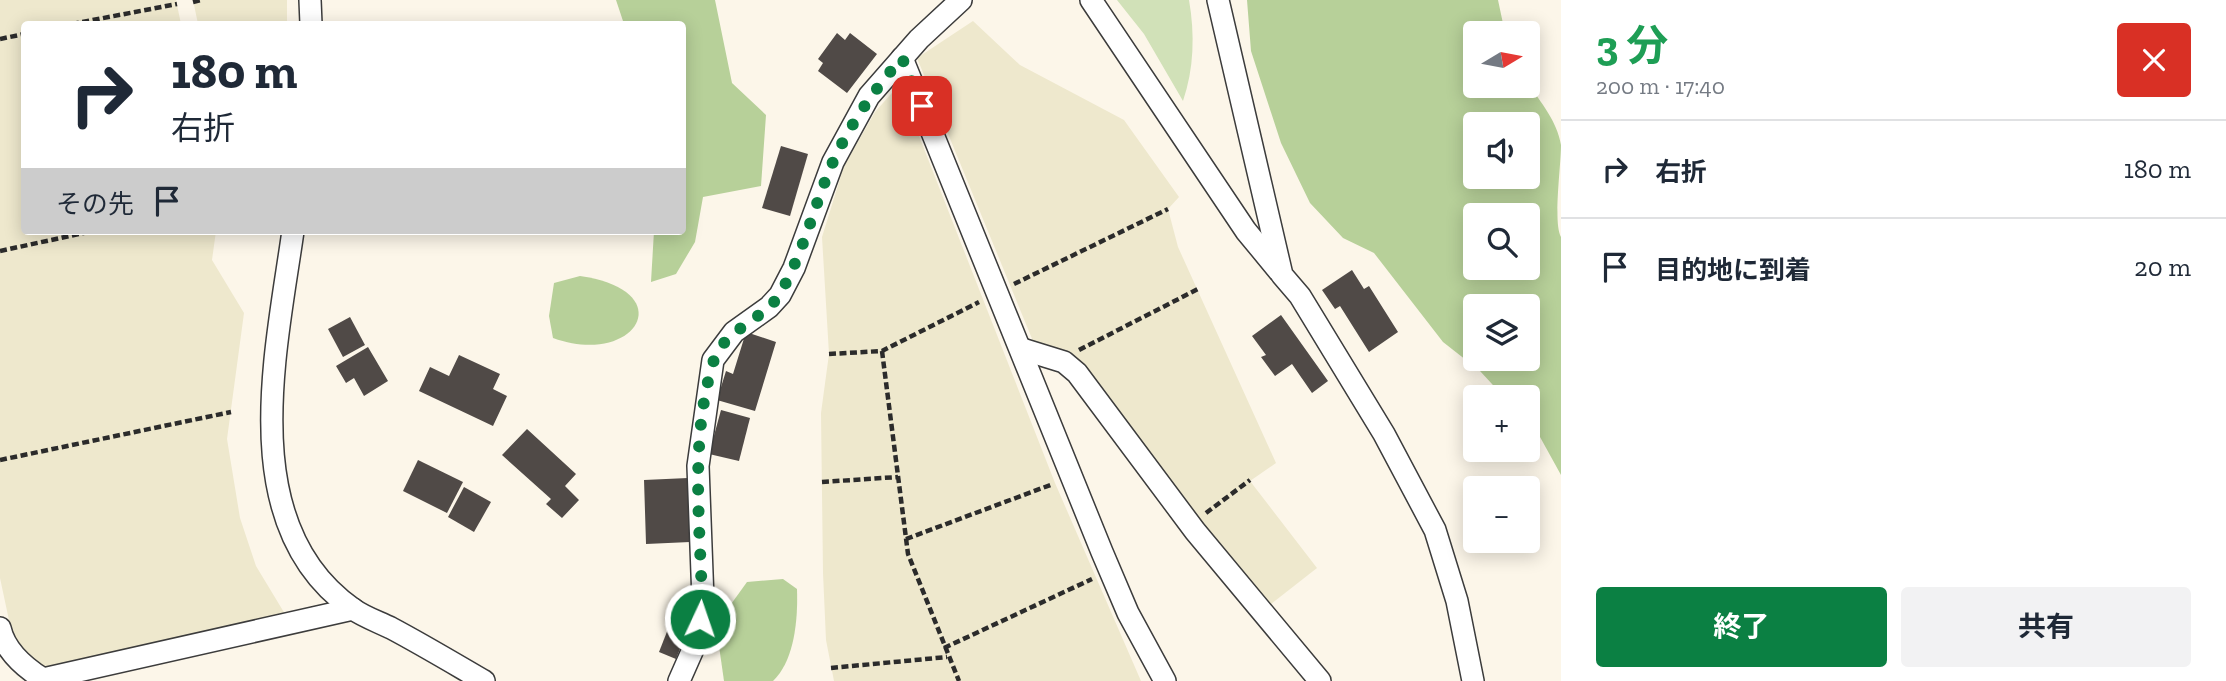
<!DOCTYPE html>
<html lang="ja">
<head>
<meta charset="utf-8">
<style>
  :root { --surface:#fff; --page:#f2f2f3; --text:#1f2937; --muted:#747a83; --line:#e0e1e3; --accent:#0b8043 }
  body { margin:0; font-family:"Zilla Slab","Noto Sans JP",serif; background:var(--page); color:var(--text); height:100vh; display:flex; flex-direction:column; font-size:26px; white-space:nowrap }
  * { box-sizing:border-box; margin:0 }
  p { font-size:23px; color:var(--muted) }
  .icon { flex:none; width:38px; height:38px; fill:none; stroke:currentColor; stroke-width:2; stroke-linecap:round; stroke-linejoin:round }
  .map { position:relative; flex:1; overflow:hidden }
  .panel { display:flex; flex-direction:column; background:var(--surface); width:665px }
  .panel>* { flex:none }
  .top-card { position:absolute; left:21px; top:21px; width:665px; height:214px; border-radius:7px; box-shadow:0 4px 18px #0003; background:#fff; color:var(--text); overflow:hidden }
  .needle { width:46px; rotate:80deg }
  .fabs { position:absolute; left:1463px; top:21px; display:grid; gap:14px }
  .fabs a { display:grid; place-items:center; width:77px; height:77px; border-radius:7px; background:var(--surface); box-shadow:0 4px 18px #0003; font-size:35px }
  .pin { position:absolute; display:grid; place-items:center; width:60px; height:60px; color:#fff; margin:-30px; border-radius:14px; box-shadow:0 4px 10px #0006 }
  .me { position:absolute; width:77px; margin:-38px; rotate:3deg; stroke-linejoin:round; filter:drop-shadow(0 0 5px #0008) }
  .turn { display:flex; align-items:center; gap:24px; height:147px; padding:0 35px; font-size:32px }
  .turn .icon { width:91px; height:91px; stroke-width:2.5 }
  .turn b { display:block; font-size:49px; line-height:60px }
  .then { display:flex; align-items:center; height:66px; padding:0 35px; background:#0003; gap:14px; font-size:26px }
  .round { display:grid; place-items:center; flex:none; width:74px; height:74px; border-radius:7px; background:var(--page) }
  .head { display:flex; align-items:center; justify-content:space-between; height:119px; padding:0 35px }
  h1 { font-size:42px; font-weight:700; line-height:52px; color:#1e9e55 }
  .action { display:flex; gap:14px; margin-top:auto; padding:14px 35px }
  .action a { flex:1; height:80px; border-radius:7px; background:var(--accent); color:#fff; font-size:28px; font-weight:700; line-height:80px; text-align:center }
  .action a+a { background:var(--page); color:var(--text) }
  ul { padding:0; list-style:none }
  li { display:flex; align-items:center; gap:21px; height:98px; padding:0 35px; border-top:2px solid var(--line) }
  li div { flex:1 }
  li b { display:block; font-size:26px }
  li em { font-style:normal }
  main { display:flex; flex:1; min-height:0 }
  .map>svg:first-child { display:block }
</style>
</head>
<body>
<main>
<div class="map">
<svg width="1561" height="681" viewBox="0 0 1561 681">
  <rect width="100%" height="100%" fill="#fcf6e9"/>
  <!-- farmland -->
  <g fill="#eee8cd">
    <path d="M0,0h176l5,24h-157v207h192l-4,29 32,53 -17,126 13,79 16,48 29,48 -242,55 -30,-30 -13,-61z"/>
    <path d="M193,0h94v24h-89z"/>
    <path d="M973,21l47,44 104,55 55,77 -11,12 10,38 98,216 -26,18 67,87 -46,36 -73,-85 -126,-166 -37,-7 -118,-288z"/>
    <path d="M899,85l156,398 86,198h-307l-8,-41 -3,-67 -2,-160 8,-59 -7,-117 22,-71 31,-54z"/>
  </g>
  <!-- green -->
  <path fill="#d1e1b8" d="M1117,0h72c6,34 5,69 -6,101l-39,-67z"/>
  <!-- forest -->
  <g fill="#b7d099" fill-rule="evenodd">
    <path d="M616,0h99l17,83 34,32 -5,71 -58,11 -8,45 -19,32 -25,8 3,-51h28v-207h-58z"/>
    <path d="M1247,0h251l7,33h-30v53h53v-3c13,20 29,38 33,62 0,22 -8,78 0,92v238l-21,-38 -12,-14v-26h-24l-24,-26 -37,-29 -69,-89 -31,-15 -33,-35 -29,-60 -30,-92zM1475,124h53v53h-53zM1475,215h53v53h-53zM1475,306h53v53h-53z"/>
    <path d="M580,276c103,15 55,92 -27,62l-4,-22 5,-33z"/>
    <path d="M783,579l14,10c1,29 -2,71 -24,92h-49l-8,-56 31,-43z"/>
  </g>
  <!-- building -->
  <g fill="#504a47">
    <path d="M837,33l8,7 5,-7 27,21 -30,39 -29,-22 5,-8 -5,-4z"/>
    <path d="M781,146l27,8 -18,62 -28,-8z"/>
    <path d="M1352,270l12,19 5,-3 29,46 -29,20 -29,-46 -5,3 -13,-19z"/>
    <path d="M1281,315l47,66 -16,12 -20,-29 -17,12 -14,-19 5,-2 -14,-19z"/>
    <path d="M350,317l15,28 -22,12 -15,-28z"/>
    <path d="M746,332l30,10 -21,69 -38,-11 9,-29 7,3z"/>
    <path d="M368,347l20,34 -24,15 -10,-18 -8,5 -10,-17z"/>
    <path d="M459,355l41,19 -7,15 14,7 -14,30 -74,-35 11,-24 19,9z"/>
    <path d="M721,410l29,8 -11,43 -30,-7z"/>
    <path d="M527,429l49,45 -11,12 14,14 -17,18 -16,-14 5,-5 -49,-44z"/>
    <path d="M418,460l45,22 -16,31 -44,-22z"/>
    <path d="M688,478l2,64 -44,2 -2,-64z"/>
    <path d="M464,487l27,15 -17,30 -26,-15z"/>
    <path d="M670,624l17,7 -11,28 -17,-7z"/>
  </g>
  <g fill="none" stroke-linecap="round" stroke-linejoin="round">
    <!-- minor casing -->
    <g stroke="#3c3c3c" stroke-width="24">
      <g id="minor">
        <path d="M310,0l1,24"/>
        <path d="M1091,0l155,231 33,40"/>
        <path d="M1218,0l64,275 18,21 84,138 51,96 22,71 16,80"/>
        <path d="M902,58l200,494 26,61 37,68"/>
        <path d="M293,231c-17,121 -59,295 60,378 11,8 26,13 38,19 32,17 62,35 93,53"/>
        <path d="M1022,349l42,13 13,11 118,158 125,150"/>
        <path d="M0,628c5,23 24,39 43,51l310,-70"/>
        <path d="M679,681l19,-43 5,-38 -5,-134 15,-106 21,-28 35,-25 11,-12 14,-27 39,-106 36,-66 50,-57 42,-39"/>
      </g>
    </g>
    <!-- path -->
    <g stroke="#2b2b2b" stroke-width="4.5" stroke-dasharray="7 3.5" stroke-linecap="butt">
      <path d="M193,2l8,-2"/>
      <path d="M72,24l105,-20"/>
      <path d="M0,39l24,-5"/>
      <path d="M0,251l93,-20"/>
      <path d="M1014,284l154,-75"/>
      <path d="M1079,350l119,-61"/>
      <path d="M882,351l26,203 51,127"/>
      <path d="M829,354l53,-3 97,-49"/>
      <path d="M0,460l231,-48"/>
      <path d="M822,482l76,-5"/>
      <path d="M1206,513l44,-33"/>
      <path d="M906,539l147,-55"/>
      <path d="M944,648l148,-69"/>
      <path d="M831,668l116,-11"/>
    </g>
    <!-- minor -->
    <use href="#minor" stroke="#fff" stroke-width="21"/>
  </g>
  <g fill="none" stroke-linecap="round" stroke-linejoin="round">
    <!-- route -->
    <path stroke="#0b8043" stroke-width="12" stroke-dasharray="0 21.6" d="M700,619l2,-19c-2,-78 -12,-162 11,-237 10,-35 52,-42 68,-71 23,-41 33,-86 51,-128 18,-40 42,-74 70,-106l20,48"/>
  </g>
</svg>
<div class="fabs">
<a><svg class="needle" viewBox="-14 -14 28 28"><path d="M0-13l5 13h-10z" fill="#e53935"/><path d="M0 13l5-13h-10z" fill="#747a83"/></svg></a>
<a><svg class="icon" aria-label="sound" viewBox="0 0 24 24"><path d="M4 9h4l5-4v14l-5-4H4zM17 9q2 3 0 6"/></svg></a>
<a><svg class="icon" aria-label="search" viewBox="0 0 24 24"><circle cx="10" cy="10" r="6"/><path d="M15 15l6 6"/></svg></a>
<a><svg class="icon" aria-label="layers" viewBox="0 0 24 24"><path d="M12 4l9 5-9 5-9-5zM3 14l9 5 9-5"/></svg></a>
<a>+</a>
<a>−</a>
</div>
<div class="pin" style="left:922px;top:106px;background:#d93025"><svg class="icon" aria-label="arrive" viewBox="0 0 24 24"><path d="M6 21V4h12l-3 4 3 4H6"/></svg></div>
<svg class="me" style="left:700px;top:619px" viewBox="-20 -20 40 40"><circle r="17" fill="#0b8043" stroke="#fff" stroke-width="3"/><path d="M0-11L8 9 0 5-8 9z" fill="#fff"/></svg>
<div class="top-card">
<div class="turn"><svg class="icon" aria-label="right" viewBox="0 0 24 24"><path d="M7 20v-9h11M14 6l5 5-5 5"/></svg><div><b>180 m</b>右折</div></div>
<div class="then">その先<svg class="icon" aria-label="arrive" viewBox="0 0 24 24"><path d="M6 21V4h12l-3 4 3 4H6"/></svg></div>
</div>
</div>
<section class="panel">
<div class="head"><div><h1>3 分</h1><p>200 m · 17:40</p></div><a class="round" style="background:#d93025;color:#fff"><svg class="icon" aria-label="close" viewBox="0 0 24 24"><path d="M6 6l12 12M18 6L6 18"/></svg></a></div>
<ul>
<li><svg class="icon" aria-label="right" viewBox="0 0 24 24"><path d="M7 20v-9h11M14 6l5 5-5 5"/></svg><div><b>右折</b></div><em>180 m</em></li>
<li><svg class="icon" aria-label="arrive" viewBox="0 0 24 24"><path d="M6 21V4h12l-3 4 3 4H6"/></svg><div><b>目的地に到着</b></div><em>20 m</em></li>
</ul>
<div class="action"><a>終了</a><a>共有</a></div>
</section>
</main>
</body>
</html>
